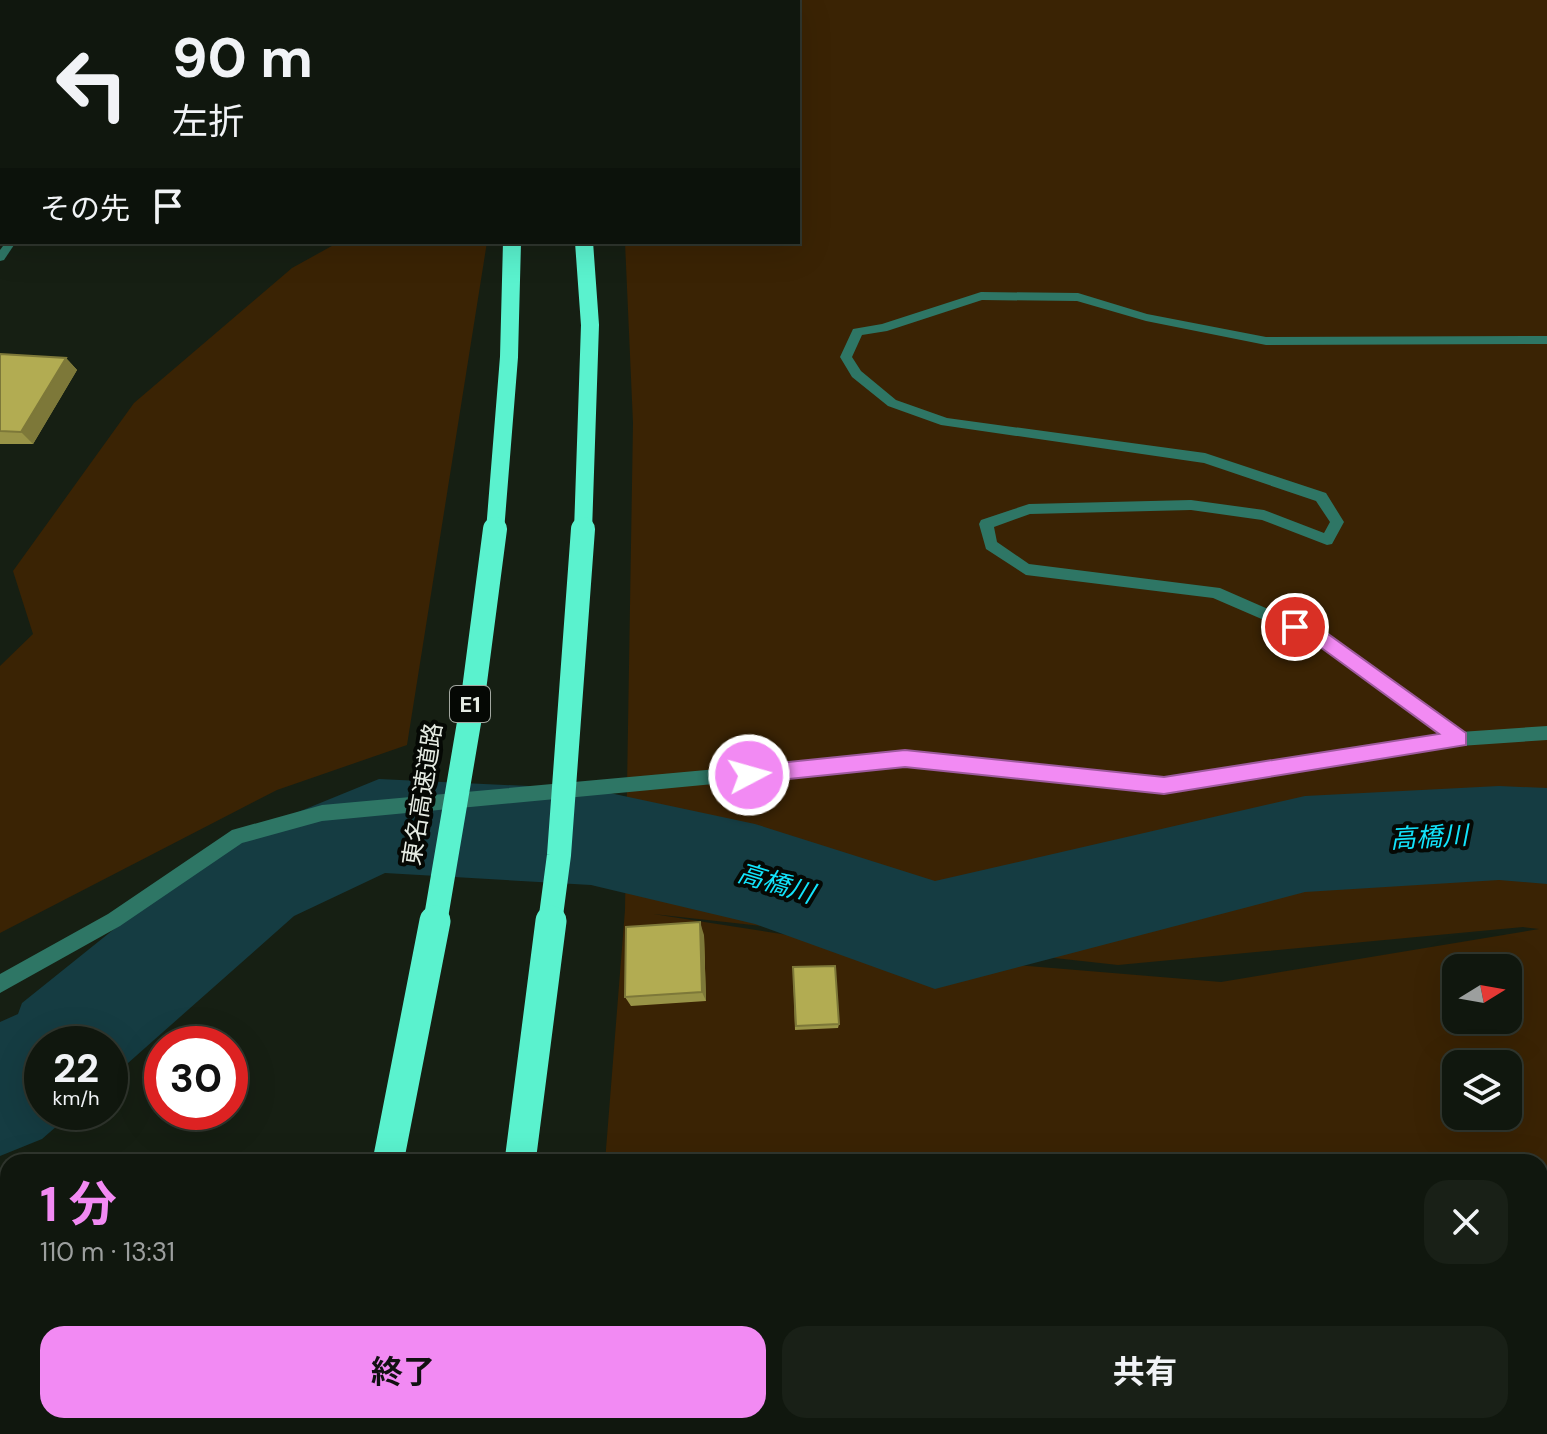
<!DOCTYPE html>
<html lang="ja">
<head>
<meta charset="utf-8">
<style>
  :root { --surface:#10170e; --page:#192017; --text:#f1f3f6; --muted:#9c9f9e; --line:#30362e; --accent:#f28af3 }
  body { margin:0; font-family:"DM Sans","Noto Sans JP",sans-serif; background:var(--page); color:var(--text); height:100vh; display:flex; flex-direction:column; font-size:30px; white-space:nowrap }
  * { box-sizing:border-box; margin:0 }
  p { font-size:26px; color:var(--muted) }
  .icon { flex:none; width:44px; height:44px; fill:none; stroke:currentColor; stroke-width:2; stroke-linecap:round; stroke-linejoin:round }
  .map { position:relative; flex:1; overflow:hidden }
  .panel { position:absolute; left:0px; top:1154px; width:1548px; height:280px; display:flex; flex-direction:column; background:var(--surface); border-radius:24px 24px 0 0; box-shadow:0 8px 32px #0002,0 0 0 2px var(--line) }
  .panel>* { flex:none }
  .banner { position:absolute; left:0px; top:0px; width:800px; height:244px; box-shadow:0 8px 32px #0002,0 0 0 2px var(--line); background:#10170e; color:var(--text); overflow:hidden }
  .needle { width:52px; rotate:79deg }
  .tools { position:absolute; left:1442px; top:954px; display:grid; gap:16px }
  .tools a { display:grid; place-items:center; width:80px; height:80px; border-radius:16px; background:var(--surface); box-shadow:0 8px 32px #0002,0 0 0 2px var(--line); font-size:40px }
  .speed { position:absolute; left:24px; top:1026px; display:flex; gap:16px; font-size:40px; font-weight:700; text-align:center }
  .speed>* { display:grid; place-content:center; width:104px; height:104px; border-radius:50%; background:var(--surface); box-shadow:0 8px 32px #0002,0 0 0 2px var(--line); line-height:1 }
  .speed small { font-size:20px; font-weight:400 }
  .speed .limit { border:12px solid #d22; background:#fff; color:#111 }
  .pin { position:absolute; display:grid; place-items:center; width:68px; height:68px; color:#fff; margin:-34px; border:4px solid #fff; border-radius:50%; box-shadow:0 2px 8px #0007 }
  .me { position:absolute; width:88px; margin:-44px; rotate:84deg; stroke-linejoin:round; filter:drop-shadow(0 0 6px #0008) }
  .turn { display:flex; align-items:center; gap:28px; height:168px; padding:0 40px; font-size:36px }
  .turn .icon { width:104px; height:104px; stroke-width:2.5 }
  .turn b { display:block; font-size:56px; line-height:68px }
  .then { display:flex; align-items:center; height:76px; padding:0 40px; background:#0003; gap:16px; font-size:30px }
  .round { display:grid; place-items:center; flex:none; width:84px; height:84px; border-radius:24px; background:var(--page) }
  .overview { display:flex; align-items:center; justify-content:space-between; height:136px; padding:0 40px }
  h1 { font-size:48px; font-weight:700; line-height:60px; color:var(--accent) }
  .cta { display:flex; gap:16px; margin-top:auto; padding:16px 40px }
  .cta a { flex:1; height:92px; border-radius:24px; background:var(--accent); color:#111; font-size:32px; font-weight:700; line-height:92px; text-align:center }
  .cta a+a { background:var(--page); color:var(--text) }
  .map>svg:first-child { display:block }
</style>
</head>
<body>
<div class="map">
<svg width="1547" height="1434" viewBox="0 0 1547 1434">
  <rect width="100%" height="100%" fill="#161f13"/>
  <!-- green -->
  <g fill="#3a2304" fill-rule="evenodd">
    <path d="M691,0h856v1434h-968l1,-8h960v-264h-935l20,-252 8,-487 -8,-181h173v-240zM653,914l465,51 405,-38 16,2 -318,53 -278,-23zM1456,968h52v52h-52zM1456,1064h52v52h-52z"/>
    <path d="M339,242h148l-80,503 -130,45 -277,143v-267l33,-32 -20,-63 121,-168 158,-135z"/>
    <path d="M64,1426h197l-3,8h-203z"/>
  </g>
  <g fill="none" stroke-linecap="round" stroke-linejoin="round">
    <!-- river -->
    <path fill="#153c42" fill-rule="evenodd" d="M379,779l212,10 164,35 180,57 370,-85 194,-10 48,2v96l-48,-4 -194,12 -370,97 -180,-65 -164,-39 -206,-12 -91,43 -184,163v-35h-68v68h31l-31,27 -42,17v-134l18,-8 4,-11 198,-159z"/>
    <!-- service -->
    <g fill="#2e7665" fill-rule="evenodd">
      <rect x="764" y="0" width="8" height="2"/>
      <path d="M2,33v8l-2,1v-8z"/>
      <rect x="0" y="89" width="2" height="6"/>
      <path d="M6,242h10l-12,18 -4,1v-11z"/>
    </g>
    <!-- minor -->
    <g fill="#2e7665" fill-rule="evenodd">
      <path d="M981,292l97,1 69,21 119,23 281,-1v8l-281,1 -120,-24 -69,-20 -95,-1 -95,31 -25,4 -10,22 9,14 35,29 51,18 258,35 121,40 18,29 -12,22 -5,1 -65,-25 -71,-10 -161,4 -36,13 3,15 32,22 191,24 107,47 139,99 2,5 -2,5 -6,2 -6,-2 -137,-101 -104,-45 -187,-23 -40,-26 -7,-25 2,-4 48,-16 162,-4 73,10 60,23 6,-11 -14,-21 -112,-38 -263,-38 -53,-19 -36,-29 -12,-20 13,-28 29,-5z"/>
      <path d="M905,752l259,26 6,3 2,5 -2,5 -6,3 -259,-28 -583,55 -80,22 -122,83 -120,67v-19l108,-60 124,-84 90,-25z"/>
    </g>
    <!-- tertiary -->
    <path fill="#2e7665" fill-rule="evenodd" d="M1547,726v14l-87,6 -296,48 -6,-3 -2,-5 2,-5 6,-3 296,-46z"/>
    <!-- motorway -->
    <g fill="#5af2ce" fill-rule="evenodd">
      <rect x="488" y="0" width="12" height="2"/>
      <path d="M549,0h12l1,2h-12z"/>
      <path d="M315,1426h36l-2,8h-36z"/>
      <path d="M464,1426h36l-1,8h-36z"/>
    </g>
    <!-- motorway-bridge-far2 -->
    <g stroke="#5af2ce" stroke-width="18">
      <path d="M495,531l14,-174 3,-115"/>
      <path d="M583,531l7,-206 -6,-83"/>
    </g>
    <!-- motorway-bridge-far1 -->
    <g stroke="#5af2ce" stroke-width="24">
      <path d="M435,923l37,-218 23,-176"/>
      <path d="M550,923l9,-68 24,-326"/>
    </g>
    <!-- motorway-bridge -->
    <g stroke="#5af2ce" stroke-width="31">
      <path d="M388,1162l47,-241"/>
      <path d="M520,1162l31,-241"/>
    </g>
  </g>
  <!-- wall -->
  <g fill="#999447">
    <path d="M0,354l66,4 11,12 -44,74h-33z"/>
    <path d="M704,935l2,66 -75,5 -6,-9z"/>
    <path d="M793,967l46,57 -1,4 -43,2z"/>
  </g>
  <!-- shaded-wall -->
  <g fill="#7d7839">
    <path d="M66,358l11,12 -44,74 -12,-12z"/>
    <path d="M700,922l4,13 2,66 -4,-9z"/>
  </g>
  <!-- building -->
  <g fill="#b2ac52" stroke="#7d7839" stroke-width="2">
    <path d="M0,354l66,4 -45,74 -21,-1z"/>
    <path d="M700,922l2,70 -77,5 1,-70z"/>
    <path d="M835,966l4,58 -43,2 -3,-59z"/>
  </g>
  <!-- route -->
  <path fill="#f28af3" stroke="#9d5a9e" stroke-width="2" d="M1295,620l33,14 138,99v12l-302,49 -259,-27 -156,16 -10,-8 10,-9 156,-16 259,27 275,-43 -123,-90 -27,-12v-10z"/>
  <g text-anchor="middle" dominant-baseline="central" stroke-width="8" stroke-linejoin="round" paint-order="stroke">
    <!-- shield labels -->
    <rect fill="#050804" stroke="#a2a7a0" stroke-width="2" x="450" y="686" width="40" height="36" rx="6"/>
    <g font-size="22" font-weight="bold" fill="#e5ebe3">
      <text x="470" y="704">E1</text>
    </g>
    <!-- street labels -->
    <g font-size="24" fill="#e5ebe3" stroke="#050804">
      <text transform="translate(422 794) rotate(-81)">東名高速道路</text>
    </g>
    <!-- water labels -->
    <g font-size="26" font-style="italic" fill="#12e3fb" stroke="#050804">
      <text transform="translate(1429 837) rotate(-3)">高橋川</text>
      <text transform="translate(776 883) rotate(17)">高橋川</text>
    </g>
  </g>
</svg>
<div class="tools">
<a><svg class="needle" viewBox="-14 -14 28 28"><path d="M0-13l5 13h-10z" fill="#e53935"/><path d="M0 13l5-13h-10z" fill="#9c9f9e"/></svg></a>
<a><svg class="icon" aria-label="layers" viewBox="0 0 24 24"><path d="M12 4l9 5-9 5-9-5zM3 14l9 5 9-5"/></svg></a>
</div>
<div class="speed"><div>22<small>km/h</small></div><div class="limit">30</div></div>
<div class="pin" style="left:1295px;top:627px;background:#d93025"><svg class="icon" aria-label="arrive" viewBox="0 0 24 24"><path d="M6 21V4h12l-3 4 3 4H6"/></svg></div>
<svg class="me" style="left:749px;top:775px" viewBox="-20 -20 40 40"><circle r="17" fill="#f28af3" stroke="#fff" stroke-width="3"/><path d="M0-11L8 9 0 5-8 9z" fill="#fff"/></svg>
<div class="banner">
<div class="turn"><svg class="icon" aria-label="left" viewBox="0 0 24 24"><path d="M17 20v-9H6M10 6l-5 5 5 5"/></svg><div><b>90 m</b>左折</div></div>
<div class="then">その先<svg class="icon" aria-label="arrive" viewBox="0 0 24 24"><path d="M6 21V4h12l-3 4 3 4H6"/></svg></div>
</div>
<section class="panel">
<div class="overview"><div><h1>1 分</h1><p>110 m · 13:31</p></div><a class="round"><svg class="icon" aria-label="close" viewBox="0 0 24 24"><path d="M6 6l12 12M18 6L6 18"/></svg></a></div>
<div class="cta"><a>終了</a><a>共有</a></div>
</section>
</div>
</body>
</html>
